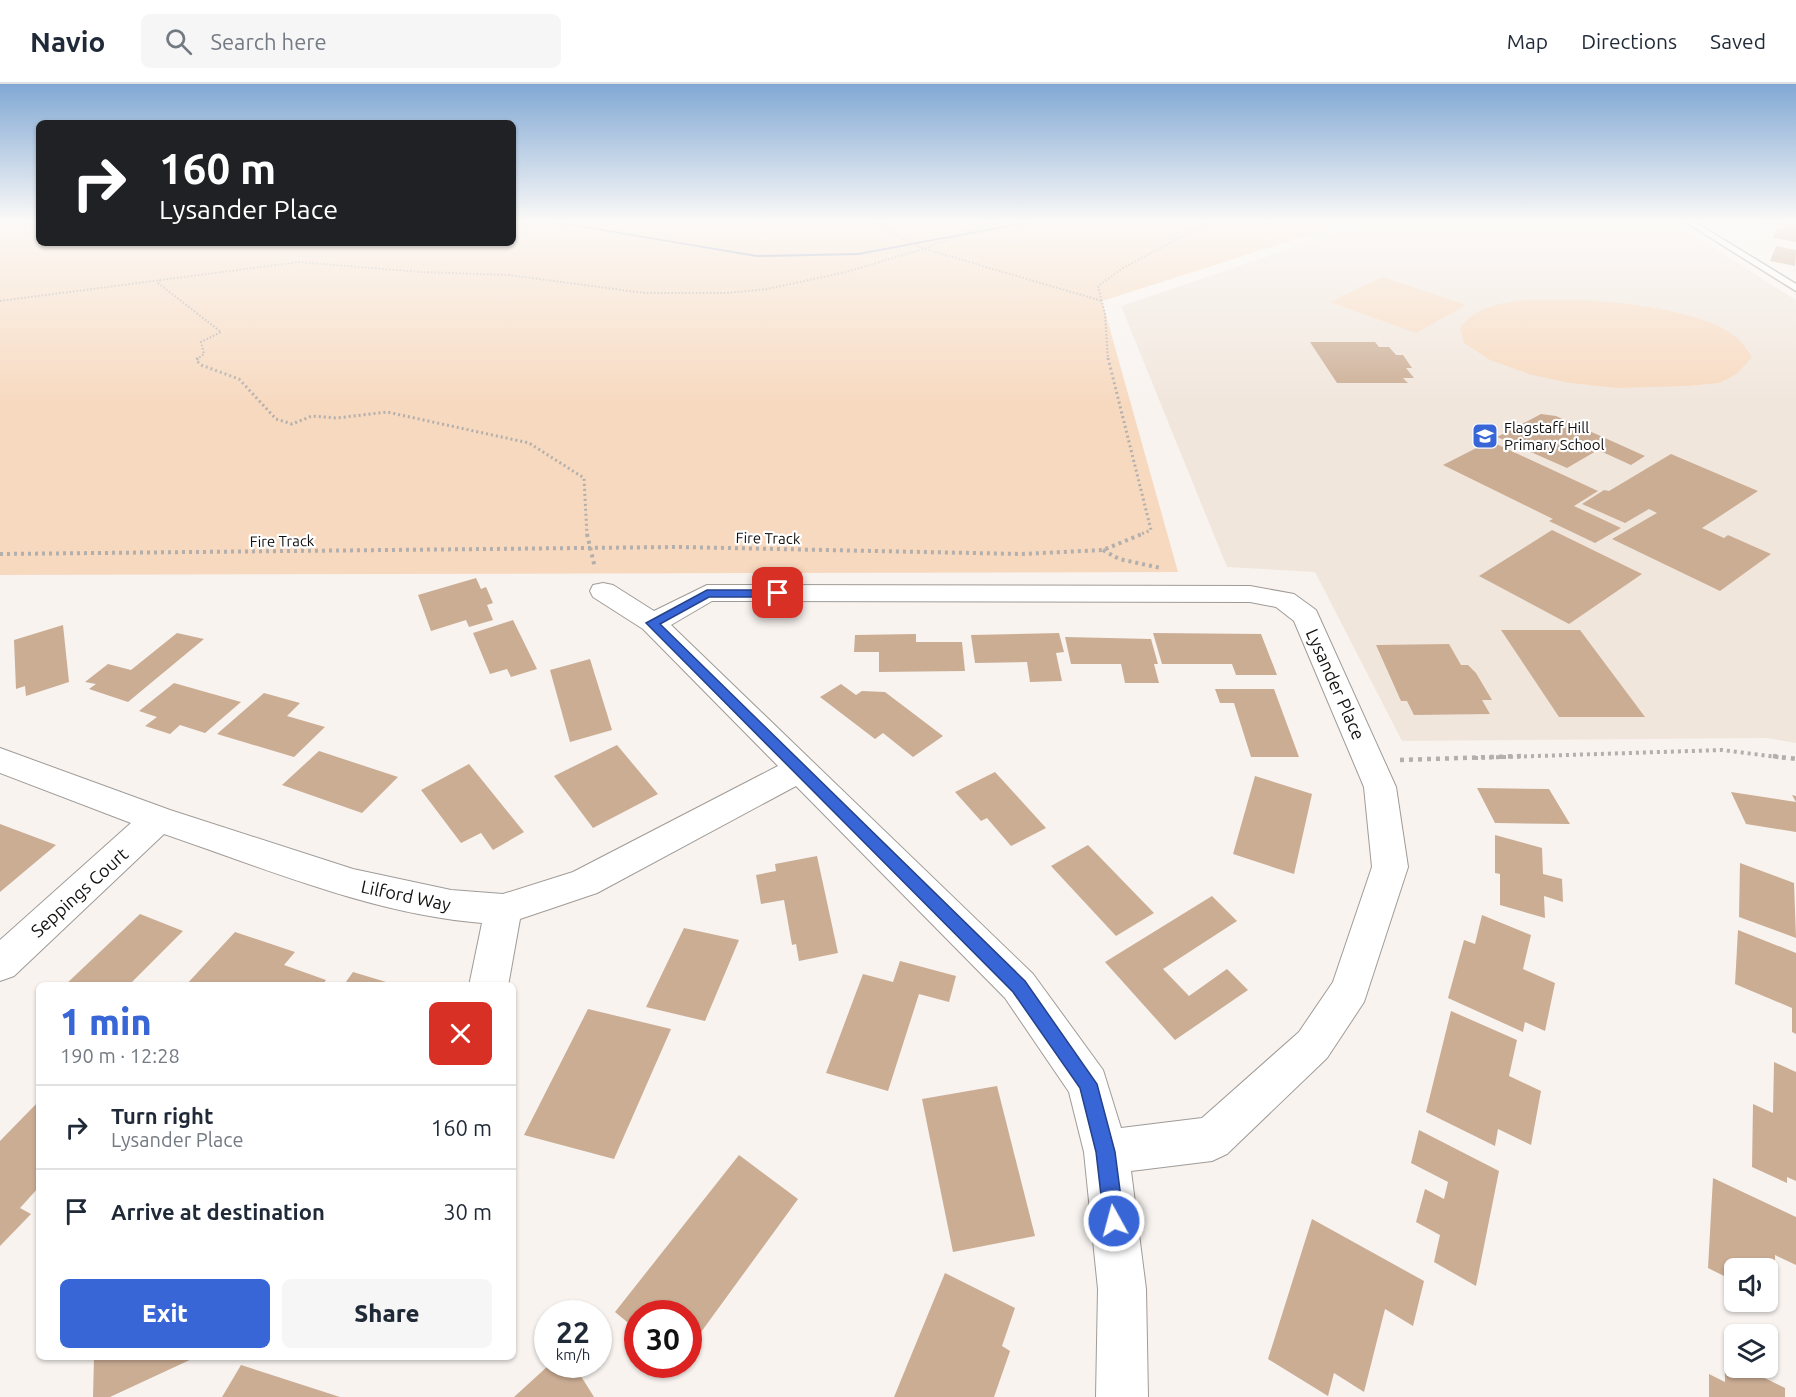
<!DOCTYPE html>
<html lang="en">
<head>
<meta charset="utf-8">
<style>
  :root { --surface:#fff; --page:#f6f6f7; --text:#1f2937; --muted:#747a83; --line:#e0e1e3; --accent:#3866d6 }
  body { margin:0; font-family:Ubuntu,sans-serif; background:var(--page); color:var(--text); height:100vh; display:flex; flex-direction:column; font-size:22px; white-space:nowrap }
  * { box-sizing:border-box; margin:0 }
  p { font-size:20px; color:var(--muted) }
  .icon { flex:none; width:33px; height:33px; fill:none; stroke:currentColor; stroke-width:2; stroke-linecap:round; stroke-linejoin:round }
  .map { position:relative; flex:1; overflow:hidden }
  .panel { position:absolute; left:36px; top:898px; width:480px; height:378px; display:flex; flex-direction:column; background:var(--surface); border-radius:9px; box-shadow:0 2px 4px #0004 }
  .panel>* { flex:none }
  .banner { position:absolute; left:36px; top:36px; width:480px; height:126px; border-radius:9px; box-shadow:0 2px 4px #0004; background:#202124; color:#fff; overflow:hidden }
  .tools { position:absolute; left:1724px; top:1174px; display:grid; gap:12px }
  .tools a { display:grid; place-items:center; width:54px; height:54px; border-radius:9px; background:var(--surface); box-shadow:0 2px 4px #0004; font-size:30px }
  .speed { position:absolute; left:534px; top:1216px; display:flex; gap:12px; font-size:30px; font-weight:700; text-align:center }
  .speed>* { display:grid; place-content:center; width:78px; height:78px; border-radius:50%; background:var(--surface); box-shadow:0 2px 4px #0004; line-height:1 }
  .speed small { font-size:15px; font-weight:400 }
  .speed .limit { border:9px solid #d22; background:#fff; color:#111 }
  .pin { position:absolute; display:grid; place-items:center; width:51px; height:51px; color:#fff; margin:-26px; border-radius:12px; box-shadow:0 3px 9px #0006 }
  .me { position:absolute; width:66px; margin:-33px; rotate:353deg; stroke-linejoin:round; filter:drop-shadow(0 0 4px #0008) }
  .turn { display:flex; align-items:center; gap:21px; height:126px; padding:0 24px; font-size:27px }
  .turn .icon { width:78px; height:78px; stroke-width:2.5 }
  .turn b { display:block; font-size:42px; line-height:51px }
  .round { display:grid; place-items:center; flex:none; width:63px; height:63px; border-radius:9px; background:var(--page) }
  .overview { display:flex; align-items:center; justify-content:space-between; height:102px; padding:0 24px }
  h1 { font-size:36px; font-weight:800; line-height:45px; color:var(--accent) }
  .primary-button { display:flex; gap:12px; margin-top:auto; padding:12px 24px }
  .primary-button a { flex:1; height:69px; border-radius:9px; background:var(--accent); color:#fff; font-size:24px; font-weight:800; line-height:69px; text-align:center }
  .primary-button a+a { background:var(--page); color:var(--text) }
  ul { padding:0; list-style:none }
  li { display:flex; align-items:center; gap:18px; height:84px; padding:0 24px; border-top:2px solid var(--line) }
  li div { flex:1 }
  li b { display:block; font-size:22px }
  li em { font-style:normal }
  header { display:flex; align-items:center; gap:36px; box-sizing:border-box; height:84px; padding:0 30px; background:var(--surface); border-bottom:2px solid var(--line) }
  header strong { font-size:28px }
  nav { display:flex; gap:33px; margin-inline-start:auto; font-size:21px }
  .search { width:420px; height:54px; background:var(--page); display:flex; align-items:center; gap:15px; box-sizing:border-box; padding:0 21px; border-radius:9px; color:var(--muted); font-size:22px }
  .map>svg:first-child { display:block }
</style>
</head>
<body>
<header>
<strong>Navio</strong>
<div class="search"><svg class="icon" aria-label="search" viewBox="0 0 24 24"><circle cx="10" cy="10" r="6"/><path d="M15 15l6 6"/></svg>Search here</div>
<nav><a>Map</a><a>Directions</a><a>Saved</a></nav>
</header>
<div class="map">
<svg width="1796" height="1313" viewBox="0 0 1796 1313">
  <rect width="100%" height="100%" fill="#f8f3ef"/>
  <!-- built -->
  <path fill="#f1e6dc" d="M1373,137h298l125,79v443l-29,-5 -365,3 -87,-169 -88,-5 -106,-261z"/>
  <!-- green -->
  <g fill="#f7d9bf">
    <path d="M0,137h39v22h474v-22h840l-251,80 76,271 -1178,3z"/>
    <path d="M1382,193l84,28 -50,28 -86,-31z"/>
    <path d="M1583,216c43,3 121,10 154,38 6,5 11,13 15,19l-15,17 -18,9 -32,3 -70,2 -47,-5 -38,-8 -42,-15 -26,-17 -4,-15c25,-35 84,-27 123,-28z"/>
  </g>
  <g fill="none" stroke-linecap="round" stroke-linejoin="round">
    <!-- stream -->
    <path fill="#8696b5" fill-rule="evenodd" d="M545,137h7l205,34 101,-2 174,-32h7l-181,34 -101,2z"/>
  </g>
  <!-- building -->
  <g fill="#cbad94">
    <path d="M1768,137l28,4v17l-23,-4 4,-9 4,1 2,-3 -16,-3z"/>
    <path d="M1776,162l20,4 -1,16 -25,-5z"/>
    <path d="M1310,258h65l4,5h10l7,8h7l9,13h-6l8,10h-11l5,5h-71z"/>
    <path d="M1541,330l15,2 89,40 -14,9 -33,-15 -31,18 -70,-31z"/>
    <path d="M1490,357l108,50 -24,15 47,22 -26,15 -46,-22 4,-2 -110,-54z"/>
    <path d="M1671,370l87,37 -56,37 22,10 4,-3 43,19 -51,37 -108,-52 45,-26 -8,-4 -24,14 -43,-19 22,-14 5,1z"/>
    <path d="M1552,446l90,44 -73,50 -90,-48z"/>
    <path d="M476,494l5,11 5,-2 7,16 -6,2 6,15 -24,7 -3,-7 -35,11 -13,-36z"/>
    <path d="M513,536l24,49 -26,8 -4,-8 -17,5 -17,-41z"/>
    <path d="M63,541l6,57 -43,14 -1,-10 -9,3 -2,-49z"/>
    <path d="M1501,546h79l65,87h-86z"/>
    <path d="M177,549l27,6 -76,63 -39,-13 7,-5 -11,-2 23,-18 23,6z"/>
    <path d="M1059,549l5,19 -8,1 6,28 -32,1 -3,-20 -52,1 -4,-28z"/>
    <path d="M1153,549l108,1 16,41h-41l-4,-11h-70z"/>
    <path d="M916,550v8h46l3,29 -86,1v-20h-25l1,-17z"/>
    <path d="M1065,553l86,2 7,25h-4l5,19h-34l-4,-19h-50z"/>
    <path d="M1449,560l12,21h7l8,8 16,27h-10l8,14 -76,1 -7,-14h-6l-25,-56z"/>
    <path d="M590,575l22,71 -42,12 -20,-72z"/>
    <path d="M174,599l67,19 -36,31 -25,-8 -10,9 -25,-8 12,-9 -18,-6z"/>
    <path d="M841,600l15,11 6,-4 23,1 58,44 -30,21 -30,-24 -8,6 -55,-42z"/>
    <path d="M1215,605h59l25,68h-48l-17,-54h-14z"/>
    <path d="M264,609l36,10 -13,13 38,11 -31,30 -77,-23z"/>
    <path d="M617,661l41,49 -65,34 -39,-52z"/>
    <path d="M319,667l79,26 -36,36 -80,-28z"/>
    <path d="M469,680l55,68 -31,18 -12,-17 -20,10 -40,-53z"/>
    <path d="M995,688l51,56 -35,18 -24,-28 -6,3 -26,-29z"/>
    <path d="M1255,692l57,18 -18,80 -61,-20z"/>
    <path d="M1477,704l72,1 21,35 -75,-1z"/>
    <path d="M1731,708l65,10 -4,-7 4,1v36l-50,-8z"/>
    <path d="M0,740l56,21 -56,47z"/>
    <path d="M1495,751l47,13 1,26 19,5 1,23 -19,-6 1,22 -45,-13v-31l-5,-1z"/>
    <path d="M1088,761l66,68 -38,23 -65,-70z"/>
    <path d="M817,772l21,97 -39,8 -3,-17 -4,1 -8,-45 -23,4 -5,-29 20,-4 -1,-7z"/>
    <path d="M1740,779l54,20 2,55 -57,-21z"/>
    <path d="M1212,812l25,25 -74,48 26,27 38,-27 21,21 -73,50 -70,-78z"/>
    <path d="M140,830l43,17 -55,55h-64z"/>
    <path d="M1482,831l49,20 -8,34 32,14 -10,48 -20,-9 -2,10 -75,-34 16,-58 11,4z"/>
    <path d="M684,844l55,12 -34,81 -59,-14z"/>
    <path d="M1738,846l58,23v81l-4,-2v-24l-57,-24z"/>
    <path d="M235,848l60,20 -11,13 42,15 -4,6h-137z"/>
    <path d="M900,877l56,15 -7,26 -30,-8 -31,97 -62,-18 37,-99 30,8z"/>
    <path d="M353,888l43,13v1h-53z"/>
    <path d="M588,925l83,20 -57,130 -90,-24z"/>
    <path d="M1451,927l66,29 -8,36 32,15 -10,54 -33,-16 -3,17 -69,-34z"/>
    <path d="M1774,978l22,10v109l-9,-4v6l-35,-16 1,-63 20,9z"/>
    <path d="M997,1002l38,150 -82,16 -31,-153z"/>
    <path d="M39,1017v86l-19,21 11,6 -31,32v-105z"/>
    <path d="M1419,1046l80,41 -23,115 -42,-24 6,-27 -24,-13 9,-33 19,10 4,-17 -37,-19z"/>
    <path d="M739,1071l59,44 -110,151v-36h-50v17l-23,-19z"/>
    <path d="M1713,1094l83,39v48l-21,-10v47l-8,-4v-29h-33v12l-26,-13z"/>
    <path d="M1312,1135l112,62 -11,45 -28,-17 -21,83 -30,-19 -6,23 -60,-37z"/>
    <path d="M945,1189l70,35 -13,38 8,5 -16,46h-100z"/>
    <path d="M94,1274h100l-84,39h-17z"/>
    <path d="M1725,1275l9,4v5h10l41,20v9h-76v-23l16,8z"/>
    <path d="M241,1281l99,32h-118z"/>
    <path d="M549,1281h25l20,32h-80z"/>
  </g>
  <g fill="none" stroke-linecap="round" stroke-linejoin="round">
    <!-- service casing -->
    <g stroke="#a09b97" stroke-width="3">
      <path id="service" d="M1684,137h9l103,63v7z"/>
    </g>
    <!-- minor casing -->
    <g stroke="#a09b97" stroke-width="2">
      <path id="minor" d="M603,499l10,2 41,26 53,-26 543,1 44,8 22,16 80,177 12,80 -44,135 -37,56 -100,96 -15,7 -81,10 15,118 2,108h-52l2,-108 -14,-137 -15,-60 -64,-94 -209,-212 -199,107 -77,26 -12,67h-39l13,-63c-110,-9 -215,-54 -318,-89l-150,142 -14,5v-41l131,-117 -131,-50v-25l170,62 183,59 98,21 52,4 70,-22 205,-106 -135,-137 -50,-32 -3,-6 3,-6zM712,517l538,1 26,5 18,14 70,166 8,80 -39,115 -34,50 -97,86 -81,10 -18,-58 -70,-96 -362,-349z"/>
    </g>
    <!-- path-far3 -->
    <g stroke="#b3afac" stroke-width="2" stroke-dasharray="1.5 2" stroke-linecap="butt">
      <path d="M877,137l16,13 32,15 177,52"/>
      <path d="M160,196l-2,3 63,49 -20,10 3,12 -8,6"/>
      <path d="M0,217l299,-39 122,10 88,3 136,18h82l40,-4 79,-17 77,-23 75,-28"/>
      <path d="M1108,276l-3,-46 -7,-28 25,-18 88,-47"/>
    </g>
    <!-- path-far2 -->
    <g stroke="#b3afac" stroke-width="3" stroke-dasharray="2 3" stroke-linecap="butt">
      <path d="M198,274l-2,2 5,5 38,14 37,40 16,5 20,-8 25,2 50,-6 142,31 55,35 3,57"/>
      <path d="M1108,274l43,172 -12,5"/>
    </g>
    <!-- path-far1 -->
    <g stroke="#b3afac" stroke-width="4" stroke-dasharray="3 4" stroke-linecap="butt">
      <path d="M587,450l8,34"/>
      <path d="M1103,466l16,9 42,9"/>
      <path d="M0,470l679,-7 343,7 81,-4 39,-16"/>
      <path d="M1475,674l247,-8 63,8"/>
    </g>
    <!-- path -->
    <g stroke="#b3afac" stroke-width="4.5" stroke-dasharray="4 5" stroke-linecap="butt">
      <path d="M1773,672l23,3"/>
      <path d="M1400,676l123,-4"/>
    </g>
    <!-- service -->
    <use href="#service" fill="#fff" fill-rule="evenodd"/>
    <!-- minor -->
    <use href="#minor" fill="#fff" fill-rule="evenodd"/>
  </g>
  <!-- sky -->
  <linearGradient id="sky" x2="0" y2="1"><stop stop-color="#81a8d4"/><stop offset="0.43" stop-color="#fcfaf8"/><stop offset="1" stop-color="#fcfaf8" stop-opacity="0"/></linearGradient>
  <rect width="1796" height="320" fill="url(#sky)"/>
  <!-- route -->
  <path fill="#3866d6" stroke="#24428b" stroke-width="1.5" d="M707,506h71l6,3 -6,4h-69l-49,27 365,357 72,103 18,68 9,69 -3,7 -7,3 -7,-3 -3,-7 -8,-69 -16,-64 -67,-96 -367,-369z"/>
  <!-- icons -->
  <defs>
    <g id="school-square" transform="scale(1.35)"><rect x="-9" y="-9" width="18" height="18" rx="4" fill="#3866d6" stroke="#fff"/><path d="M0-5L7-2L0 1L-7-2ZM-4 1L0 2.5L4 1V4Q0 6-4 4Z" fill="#fff"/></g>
  </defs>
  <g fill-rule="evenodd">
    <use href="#school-square" x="1485" y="352"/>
  </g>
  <g text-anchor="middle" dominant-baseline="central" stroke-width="4.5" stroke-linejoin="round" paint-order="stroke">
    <!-- far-poi labels -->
    <g font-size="15" fill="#12100f" stroke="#fff" text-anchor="start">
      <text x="1504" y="343">Flagstaff Hill<tspan x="1504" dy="17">Primary School</tspan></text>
    </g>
    <!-- far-street labels -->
    <g font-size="15" fill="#12100f" stroke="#fff">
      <text transform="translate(768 454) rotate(1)">Fire Track</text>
      <text transform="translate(282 457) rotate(-1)">Fire Track</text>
    </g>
    <!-- street labels -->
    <g font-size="18" fill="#12100f" stroke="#fff">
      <text transform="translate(1336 600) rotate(66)">Lysander Place</text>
      <text transform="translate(79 808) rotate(-42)">Seppings Court</text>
      <text transform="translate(406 811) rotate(12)">Lilford Way</text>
    </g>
  </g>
</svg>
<div class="tools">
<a><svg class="icon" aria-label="sound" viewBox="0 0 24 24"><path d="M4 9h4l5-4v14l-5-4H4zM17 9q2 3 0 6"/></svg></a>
<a><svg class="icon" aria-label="layers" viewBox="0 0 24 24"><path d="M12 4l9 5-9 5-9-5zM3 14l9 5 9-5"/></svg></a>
</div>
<div class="speed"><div>22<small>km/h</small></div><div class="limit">30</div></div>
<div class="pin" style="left:778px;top:509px;background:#d93025"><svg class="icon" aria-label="arrive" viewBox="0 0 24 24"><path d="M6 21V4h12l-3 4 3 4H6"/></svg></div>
<svg class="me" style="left:1114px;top:1137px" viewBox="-20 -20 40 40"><circle r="17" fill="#3866d6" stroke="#fff" stroke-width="3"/><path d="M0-11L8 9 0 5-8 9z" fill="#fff"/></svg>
<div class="banner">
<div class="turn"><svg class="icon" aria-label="right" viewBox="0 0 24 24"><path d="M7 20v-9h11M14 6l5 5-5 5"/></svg><div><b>160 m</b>Lysander Place</div></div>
</div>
<section class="panel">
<div class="overview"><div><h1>1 min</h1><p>190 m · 12:28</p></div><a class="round" style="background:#d93025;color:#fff"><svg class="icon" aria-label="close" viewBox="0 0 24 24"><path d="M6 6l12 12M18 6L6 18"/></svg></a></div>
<ul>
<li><svg class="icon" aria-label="right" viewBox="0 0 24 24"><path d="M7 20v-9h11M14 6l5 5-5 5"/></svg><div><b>Turn right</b><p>Lysander Place</p></div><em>160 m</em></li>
<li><svg class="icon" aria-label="arrive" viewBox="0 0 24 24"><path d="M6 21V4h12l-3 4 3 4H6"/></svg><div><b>Arrive at destination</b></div><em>30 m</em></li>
</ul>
<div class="primary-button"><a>Exit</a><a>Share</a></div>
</section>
</div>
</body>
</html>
